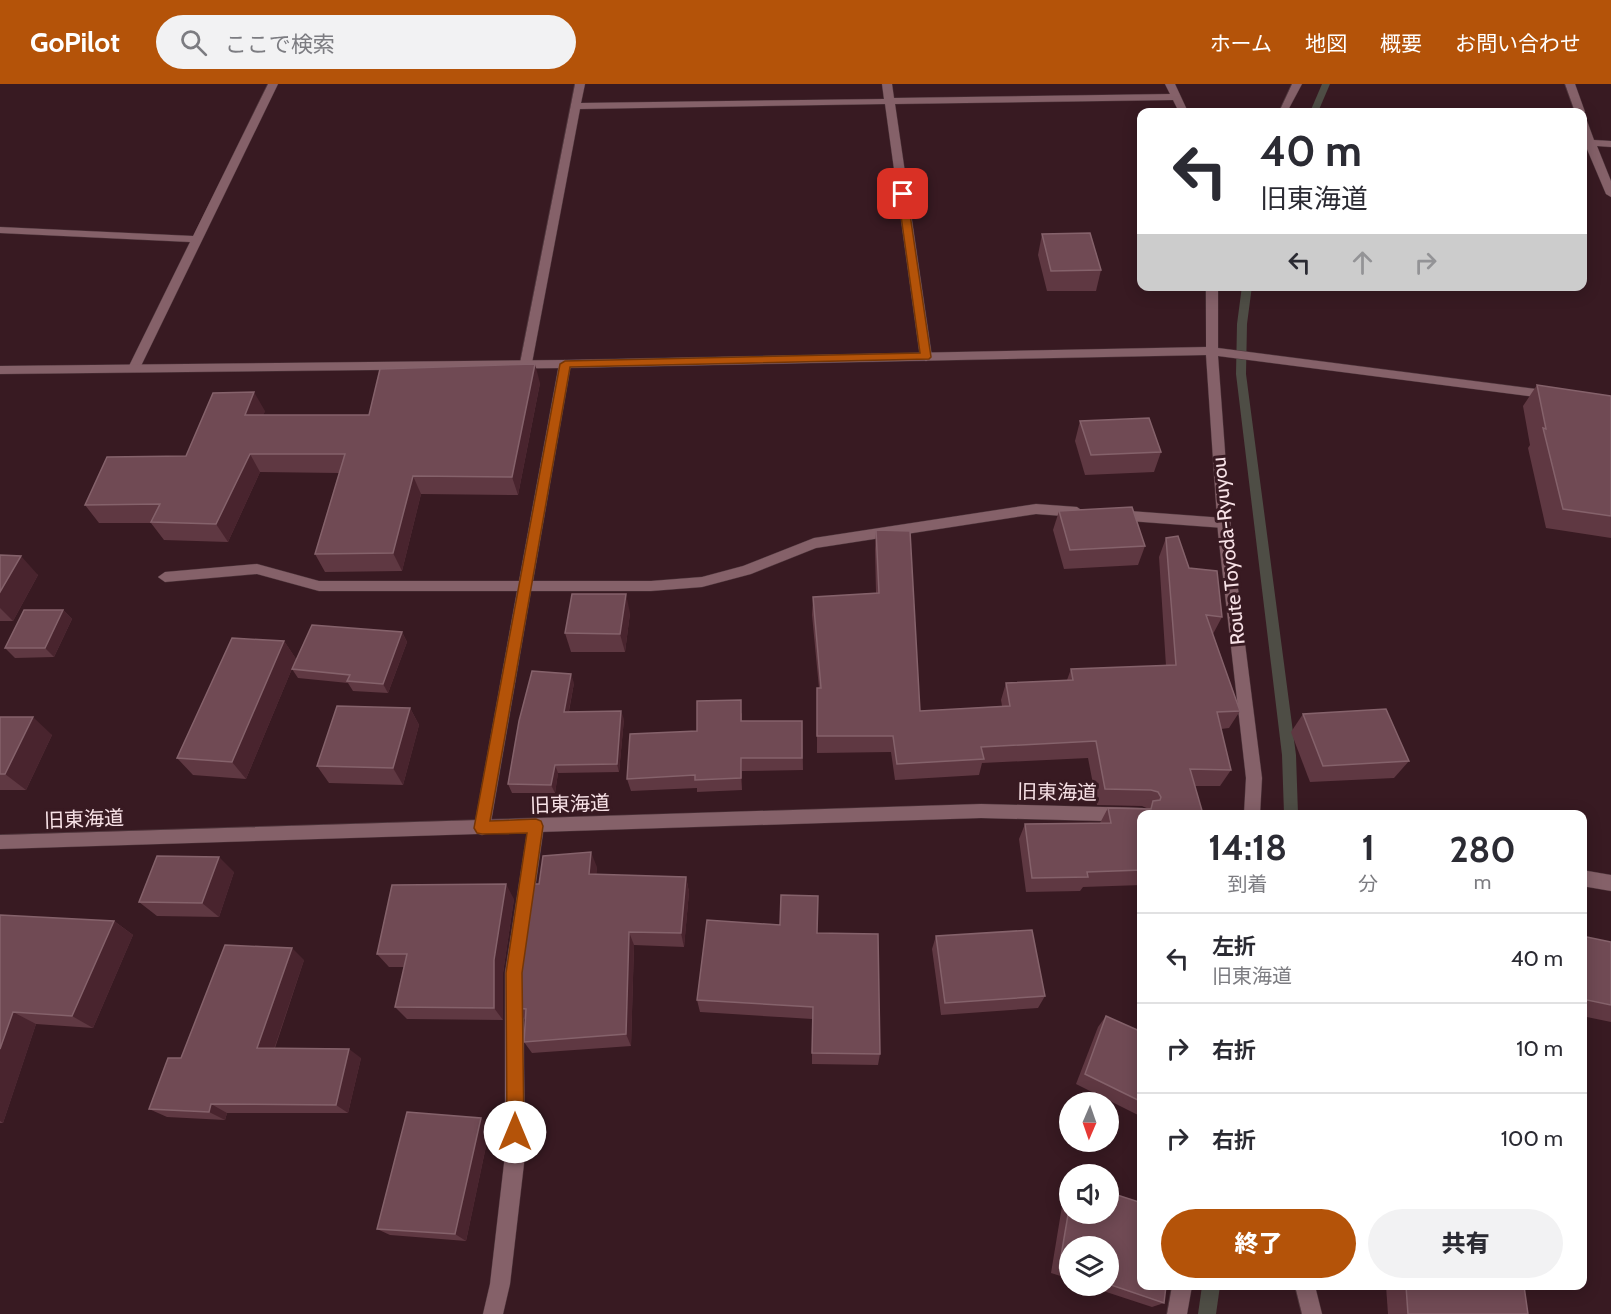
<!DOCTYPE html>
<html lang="ja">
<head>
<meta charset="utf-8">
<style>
  :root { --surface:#fff; --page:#f2f2f3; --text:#2b2b33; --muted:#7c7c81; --line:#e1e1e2; --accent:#b45309 }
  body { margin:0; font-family:Cabin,"Noto Sans JP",sans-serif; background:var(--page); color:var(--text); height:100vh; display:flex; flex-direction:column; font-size:22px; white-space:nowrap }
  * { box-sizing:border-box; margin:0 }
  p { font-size:20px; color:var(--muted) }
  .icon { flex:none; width:33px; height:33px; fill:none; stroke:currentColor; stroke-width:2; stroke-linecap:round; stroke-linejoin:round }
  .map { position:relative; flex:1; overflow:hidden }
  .side { position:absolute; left:1137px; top:726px; width:450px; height:480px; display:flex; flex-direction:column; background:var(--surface); border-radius:12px; box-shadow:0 3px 15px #0003 }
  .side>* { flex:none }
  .hud { position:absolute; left:1137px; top:24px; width:450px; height:183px; border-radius:12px; box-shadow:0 3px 15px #0003; background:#fff; color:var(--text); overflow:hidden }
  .needle { width:39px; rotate:182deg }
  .fabs { position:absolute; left:1059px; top:1008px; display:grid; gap:12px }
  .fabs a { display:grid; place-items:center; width:60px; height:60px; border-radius:50%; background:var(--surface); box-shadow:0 3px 15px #0003; font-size:30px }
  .pin { position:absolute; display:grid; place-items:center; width:51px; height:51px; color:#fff; margin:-26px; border-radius:12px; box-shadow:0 3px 9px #0006 }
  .me { position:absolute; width:66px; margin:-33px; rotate:0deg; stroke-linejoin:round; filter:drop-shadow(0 0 4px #0008) }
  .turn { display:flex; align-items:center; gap:21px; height:126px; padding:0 24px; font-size:27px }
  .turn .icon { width:78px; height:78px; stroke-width:2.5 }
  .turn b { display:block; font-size:42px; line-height:51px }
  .lanes { display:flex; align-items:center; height:57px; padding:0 24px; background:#0003; justify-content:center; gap:30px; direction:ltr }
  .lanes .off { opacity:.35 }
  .eta { display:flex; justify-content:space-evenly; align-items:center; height:102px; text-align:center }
  .eta b { font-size:36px; font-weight:800; line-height:42px }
  .primary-button { display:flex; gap:12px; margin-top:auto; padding:12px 24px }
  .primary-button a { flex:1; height:69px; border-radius:36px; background:var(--accent); color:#fff; font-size:24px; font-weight:800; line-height:69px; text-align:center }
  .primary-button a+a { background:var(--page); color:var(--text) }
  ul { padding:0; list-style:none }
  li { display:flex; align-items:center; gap:18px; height:90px; padding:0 24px; border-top:2px solid var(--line) }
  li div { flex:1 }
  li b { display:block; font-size:22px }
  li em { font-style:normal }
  header { display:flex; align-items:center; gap:36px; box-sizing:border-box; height:84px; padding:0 30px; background:var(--accent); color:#fff }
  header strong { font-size:28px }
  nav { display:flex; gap:33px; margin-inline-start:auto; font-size:21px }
  .search { width:420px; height:54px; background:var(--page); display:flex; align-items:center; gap:15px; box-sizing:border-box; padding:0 21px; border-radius:33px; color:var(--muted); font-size:22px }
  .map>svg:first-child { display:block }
</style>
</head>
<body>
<header>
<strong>GoPilot</strong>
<div class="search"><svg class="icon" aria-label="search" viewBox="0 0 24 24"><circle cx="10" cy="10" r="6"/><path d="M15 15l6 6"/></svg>ここで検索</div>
<nav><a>ホーム</a><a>地図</a><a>概要</a><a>お問い合わせ</a></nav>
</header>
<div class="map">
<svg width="1611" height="1230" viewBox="0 0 1611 1230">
  <rect width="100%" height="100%" fill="#381a22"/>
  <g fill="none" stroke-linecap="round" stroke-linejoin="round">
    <!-- stream -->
    <g fill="#4e4d45" fill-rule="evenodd">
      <path d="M1322,0h8l-12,28h-8z"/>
      <path d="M1242,202h10l-5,38 -1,50 50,381 2,59h-14l-2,-59 -46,-381 1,-50z"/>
      <path d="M1202,1202h18l-4,28h-18z"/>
    </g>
    <!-- street casing -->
    <g stroke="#4d353b" stroke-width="1">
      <g id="street">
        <path d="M268,0h10l-138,284 -6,4 -4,-1 -2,-3 62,-126 -190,-9v-6l193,9z"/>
        <path d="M575,0h10l-4,19 303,-4 -2,-15h10l2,14 276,-4 -5,-10h10l13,28h-9l-6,-12 -278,4 37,253 -6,4 -6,-4 -35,-253 -305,5 -48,254 -6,4 -6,-4z"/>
        <path d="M1565,0h10l10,28 -2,2 -8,-2z"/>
        <path d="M1582,34l5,3 7,19 17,1v6l-14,-1 14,35v16l-5,-3 -22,-52z"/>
        <path d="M565,276l6,4 -38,217h118l51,-4 41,-11 71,-28 222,-34 41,3 7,5 -7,5 -41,-3 -220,34 -65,26 -49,13 -51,4h-120l-41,237 -2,5 -6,2 -6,-2 -2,-5 43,-237h-198l-62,-17 -92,8 -7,-5 7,-5 92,-8 62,17h200l40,-217z"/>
        <path d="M1116,426l108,8 7,5 -7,5 -108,-8 -7,-5z"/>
        <path d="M536,735l6,2 2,5 -21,147 2,182 -15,129 -7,30h-20l7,-30 15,-129v-182l23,-147 2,-5z"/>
        <path d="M1582,786l29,5v16l-29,-5z"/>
        <path d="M1172,1202h20l-5,28h-20z"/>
      </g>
    </g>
    <!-- secondary casing -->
    <g stroke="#4d353b" stroke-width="1">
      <g id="secondary">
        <path d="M1292,0h10l-15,28h-8z"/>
        <path d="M1206,202h12v62l334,43 6,4 -6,4 -334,-43 13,177 31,245 -2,36h-16l2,-36 -28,-245 -12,-178 -641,13 -565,6v-8l565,-6 641,-13z"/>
        <path d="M981,720l161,4 6,2 2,4h-8v8l-161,-4 -981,31v-14z"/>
        <path d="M1295,1202h20l7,28h-20z"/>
      </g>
    </g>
    <!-- street -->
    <use href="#street" fill="#856169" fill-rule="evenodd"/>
    <!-- secondary -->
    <use href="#secondary" fill="#856169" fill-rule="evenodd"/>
  </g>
  <!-- wall -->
  <g fill="#5f3842">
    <path d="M1042,150l59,36 -5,21h-49l-9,-36z"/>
    <path d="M540,299l-22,112 -97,-1 -19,77 -77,1 -10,-18 24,-81 -79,-1 -32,70 -64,-2 -13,-17h-52l-14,-18 101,-49 79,-45 -2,4h106z"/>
    <path d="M1537,301l74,11v142l-65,-10 -18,-80 2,-3 -7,-39z"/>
    <path d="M1080,337l81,31 -7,20 -69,3 -10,-34z"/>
    <path d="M1059,427l86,35 -7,19 -74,4 -11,-39z"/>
    <path d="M876,446l44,181 82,-5 -1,-6 5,-17 61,-3 4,-11 95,-3 -7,-109 7,-19 23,30 33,49 -9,17 27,77 -11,17 -8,1 10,41 -11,16h-25l-53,28v71l-59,2 -3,4 -54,1 -7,-53 6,-15 75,-1 8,-15 41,1 -7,-3 -45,-1 -9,-47 -106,5 -3,12 -84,5 -4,-28 -74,1v-65h2l-7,-73 1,-18 63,-4 -1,-44z"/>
    <path d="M0,471l38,20 -25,46h-13z"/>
    <path d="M63,526l9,9 -18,38 -39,1 -10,-10z"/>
    <path d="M630,529l-5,39h-54l-6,-19z"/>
    <path d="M402,548l5,10 -19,51 -35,-2 -5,-8 -50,-5 -6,-9z"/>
    <path d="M284,557l12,18 -50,120 -53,-4 -16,-17z"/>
    <path d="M574,599l-5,28 55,8 -5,53 -61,1 -3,20h-43l-4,-9z"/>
    <path d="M410,624l9,17 -16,60 -74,-2 -12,-17z"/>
    <path d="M742,629v8h60l1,49 -61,1v19l-45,2v-4l-66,3 -4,-12 70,-48z"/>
    <path d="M1303,630l106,47 -15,17 -84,4 -19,-50z"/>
    <path d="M0,633l52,18 -26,55h-26z"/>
    <path d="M597,783l-1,8 90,2 3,15 -5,55 -50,-2 -3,101 -99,7 -8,-11 1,-22 -8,-12 22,-124z"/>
    <path d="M234,788l-15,45 -62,-1 -18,-14z"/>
    <path d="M514,815l-11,74v47l-96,-1 -12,-12 9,-40h-15l-12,-13z"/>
    <path d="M0,831l114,6 19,14 -40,93 -57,-4 -33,99h-3z"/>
    <path d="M817,849l63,121 -2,11 -66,-1v-45l-112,-7 -3,-12z"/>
    <path d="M936,852l109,60 -7,12 -97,7 -9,-66z"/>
    <path d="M1582,852l29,6v80l-29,-6z"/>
    <path d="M304,876l-29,88 86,10 -13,55h-121l-2,7 -58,-3 -18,-8 32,-51z"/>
    <path d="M1106,932l36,16v85l-66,-33 22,-57z"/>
    <path d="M490,1043l-24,114 -76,-6 -13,-6z"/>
    <path d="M1070,1099v31h38v-22l34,11v83h24l-2,17 -12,4 -64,-21h20v-40h-38v33l-19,-6 14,-85z"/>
    <path d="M1386,1202h138l4,28h-140z"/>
  </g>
  <!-- shaded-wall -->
  <g fill="#49242e">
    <path d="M535,280l5,19 -22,112 -6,-18z"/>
    <path d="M254,308l11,19 -9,23 -11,-19z"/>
    <path d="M250,370l10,18 -32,70 -12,-18z"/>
    <path d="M413,392l8,18 -19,77 -9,-18z"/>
    <path d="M21,472l17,19 -25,46 -13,-13v-16z"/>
    <path d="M626,510l4,19 -5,39 -5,-18z"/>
    <path d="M63,526l9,9 -18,38 -9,-9z"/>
    <path d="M402,548l5,10 -19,51 -5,-9z"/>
    <path d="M284,557l12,18 -50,120 -14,-17z"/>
    <path d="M571,590l3,9 -7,37 -3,-8z"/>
    <path d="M410,624l9,17 -16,60 -10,-17z"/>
    <path d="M621,627l3,8 -5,53 -2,-8z"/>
    <path d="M33,633l19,18 -26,55 -21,-16z"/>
    <path d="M741,674l1,13v19l-1,-12z"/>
    <path d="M555,681l3,8 -3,20 -4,-8z"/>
    <path d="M591,768l6,15 -2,22 -6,-15z"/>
    <path d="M219,773l15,15 -15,45 -17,-14z"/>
    <path d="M686,793l3,15 -5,55 -3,-14z"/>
    <path d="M506,800l8,15 -11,74v47l-9,-12v-48z"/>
    <path d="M114,837l19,14 -40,93 -21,-12z"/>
    <path d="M629,848l5,13 -3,101 -5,-12z"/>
    <path d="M292,864l12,12 -33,98 -14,-10z"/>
    <path d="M13,928l23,12 -33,99 -3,-2v-72z"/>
    <path d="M349,965l12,9 -13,55 -12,-8z"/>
    <path d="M211,1020l16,9 -2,7 -16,-8z"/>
    <path d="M481,1034l9,9 -24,114 -11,-7z"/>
  </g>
  <!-- building -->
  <g fill="#704a54" stroke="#85626b" stroke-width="1.5">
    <path d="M1090,149l11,37 -50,1 -9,-37z"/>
    <path d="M535,280l-23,113 -99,-1 -20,77 -78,1 30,-100h-95l-34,70 -65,-2 9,-18 -75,1 22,-48 79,-1 27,-63 41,-1 -9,23h124l11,-46z"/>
    <path d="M1537,301l74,11v120l-48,-7 -20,-81 3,1z"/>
    <path d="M1149,334l12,34 -70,3 -11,-34z"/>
    <path d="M1132,423l13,39 -75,4 -11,-39z"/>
    <path d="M876,446l34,1 10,180 90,-5 -4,-23 67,-3 -2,-11 105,-4 -10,-127 12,-2 11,32 28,3 5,46 -16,-2 34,96 -23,1 14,58 -41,-1 13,45h-61v56l-55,2 1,5 -56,1 -7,-54 86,-1 -3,-15 43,1 2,-8 7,-1 1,-3 -3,-5 -7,-2 -46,-1 -9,-48 -115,6 3,12 -87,5 -4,-28h-76v-48h4l-8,-91 66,-4z"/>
    <path d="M0,471l21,1 -21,36z"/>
    <path d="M572,510h54l-6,40 -55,-1z"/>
    <path d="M24,526h39l-18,38h-40z"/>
    <path d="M312,541l90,7 -19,52 -36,-3 3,-6 -58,-6z"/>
    <path d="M232,554l52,3 -52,121 -55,-4z"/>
    <path d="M532,587l39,3 -7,38 57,-1 -4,53 -62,1 -4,20 -43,-1 11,-63z"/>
    <path d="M741,616v21h61v37h-61v20l-46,2v-5l-68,4 3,-45 67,-3v-30z"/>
    <path d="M337,622l73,2 -17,60 -76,-2z"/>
    <path d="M1386,625l23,52 -86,5 -20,-52z"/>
    <path d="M0,633h33l-28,57h-5z"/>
    <path d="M591,768l-2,22 97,3 -5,56 -52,-1 -3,102 -102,8 2,-33 -9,-1v-48l11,-76h11l4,-28z"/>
    <path d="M157,772l62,1 -17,46 -63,-1z"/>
    <path d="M506,800l-12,76v48l-99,-1 12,-53h-30l15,-69z"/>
    <path d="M781,811l37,1 -1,37 61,1 2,120 -68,-1 1,-46 -116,-7 10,-80 73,5z"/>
    <path d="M0,831l114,6 -42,95 -59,-4 -13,37z"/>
    <path d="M1032,846l13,66 -100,7 -9,-67z"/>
    <path d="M1582,852l29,6v63l-29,-6z"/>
    <path d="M225,861l67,3 -35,100 92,1 -13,56 -125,-1 -2,8 -60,-3 19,-51h13z"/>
    <path d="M1106,932l36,16v70l-57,-28z"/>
    <path d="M407,1028l74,6 -26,116 -78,-5z"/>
    <path d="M1108,1108l34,11v83h24l-2,17 -56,-19v-38h-38v25l-11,-3 11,-65v11h38z"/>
    <path d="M1406,1202h118l4,28h-120z"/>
  </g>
  <!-- route -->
  <path fill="#b45309" stroke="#753606" stroke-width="1.5" d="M903,107l4,3 24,163 -2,2 -359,8 -80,454 46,-2 5,2 2,5 -21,147 2,159 -3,7 -6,2 -6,-2 -2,-7 -1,-159 21,-140 -45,1 -5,-1 -3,-5 86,-464 5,-3 355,-8 -22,-159z"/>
  <g text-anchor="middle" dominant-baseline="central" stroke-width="6" stroke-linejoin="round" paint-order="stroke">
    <!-- street labels -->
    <g font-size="20" fill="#f7e1e6" stroke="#381a22">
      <text transform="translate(1228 467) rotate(-96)">Route Toyoda-Ryuyou</text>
      <text transform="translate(1057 708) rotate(1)">旧東海道</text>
      <text transform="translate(570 720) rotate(-2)">旧東海道</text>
      <text transform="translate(84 735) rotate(-2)">旧東海道</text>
    </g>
  </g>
</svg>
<div class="fabs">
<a><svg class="needle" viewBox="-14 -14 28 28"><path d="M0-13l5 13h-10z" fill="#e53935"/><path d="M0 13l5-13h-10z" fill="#7c7c81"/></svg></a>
<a><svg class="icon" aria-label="sound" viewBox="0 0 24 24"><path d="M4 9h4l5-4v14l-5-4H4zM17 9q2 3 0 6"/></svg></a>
<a><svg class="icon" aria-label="layers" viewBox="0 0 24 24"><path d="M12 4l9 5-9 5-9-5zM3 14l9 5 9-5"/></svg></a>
</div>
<div class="pin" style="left:903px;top:110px;background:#d93025"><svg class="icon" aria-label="arrive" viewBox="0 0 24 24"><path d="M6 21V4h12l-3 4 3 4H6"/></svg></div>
<svg class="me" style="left:515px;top:1048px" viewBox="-20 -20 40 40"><circle r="19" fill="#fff"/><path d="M0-13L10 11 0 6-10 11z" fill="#b45309"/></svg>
<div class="hud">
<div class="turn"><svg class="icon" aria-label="left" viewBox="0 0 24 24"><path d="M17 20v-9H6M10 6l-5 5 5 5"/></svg><div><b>40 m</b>旧東海道</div></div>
<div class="lanes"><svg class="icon" aria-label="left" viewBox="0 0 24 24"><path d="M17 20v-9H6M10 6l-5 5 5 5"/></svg><svg class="icon off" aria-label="ahead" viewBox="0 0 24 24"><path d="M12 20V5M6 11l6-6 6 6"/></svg><svg class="icon off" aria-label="right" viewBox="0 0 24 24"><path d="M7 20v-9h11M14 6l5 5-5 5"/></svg></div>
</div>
<section class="side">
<div class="eta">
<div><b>14:18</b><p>到着</p></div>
<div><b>1</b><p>分</p></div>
<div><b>280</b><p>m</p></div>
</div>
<ul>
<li><svg class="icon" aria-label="left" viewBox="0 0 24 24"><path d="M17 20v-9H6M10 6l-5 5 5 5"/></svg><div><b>左折</b><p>旧東海道</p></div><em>40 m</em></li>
<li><svg class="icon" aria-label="right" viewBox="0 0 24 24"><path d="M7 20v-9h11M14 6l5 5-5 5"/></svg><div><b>右折</b></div><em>10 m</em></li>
<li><svg class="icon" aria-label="right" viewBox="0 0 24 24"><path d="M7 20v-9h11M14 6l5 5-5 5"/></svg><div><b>右折</b></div><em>100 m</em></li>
</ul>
<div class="primary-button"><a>終了</a><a>共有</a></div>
</section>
</div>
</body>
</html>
